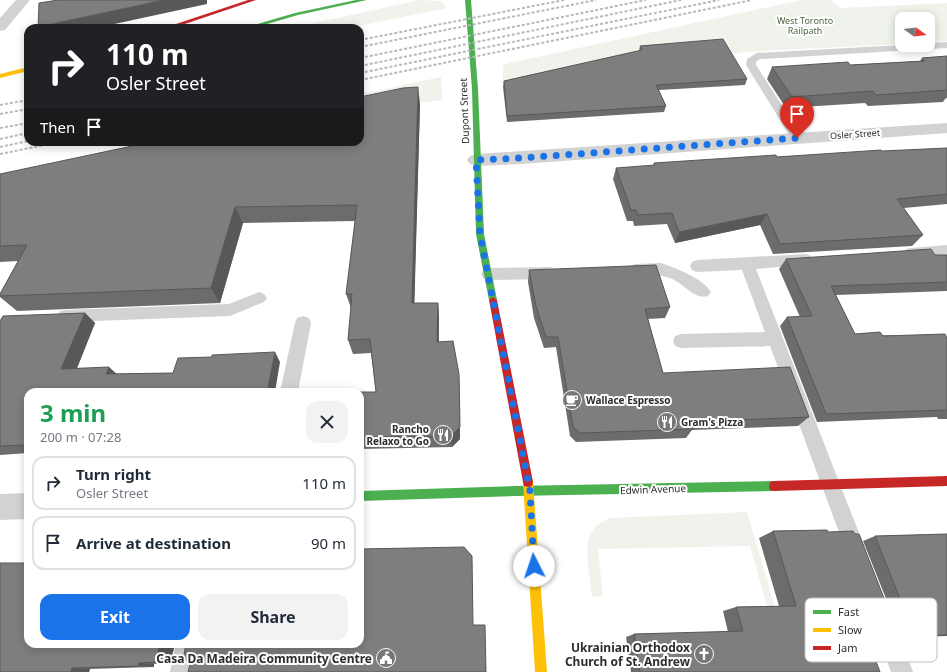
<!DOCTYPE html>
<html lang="en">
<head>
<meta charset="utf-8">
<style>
  :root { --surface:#fff; --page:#f2f2f3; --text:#1f2937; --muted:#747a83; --line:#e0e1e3; --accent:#1a73e8 }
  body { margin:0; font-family:"Noto Sans",sans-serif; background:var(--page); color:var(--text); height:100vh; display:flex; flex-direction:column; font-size:15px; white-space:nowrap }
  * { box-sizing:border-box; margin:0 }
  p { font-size:13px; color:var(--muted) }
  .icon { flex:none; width:22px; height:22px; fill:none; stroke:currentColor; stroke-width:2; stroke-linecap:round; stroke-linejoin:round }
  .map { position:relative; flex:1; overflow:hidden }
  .drawer { position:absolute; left:24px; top:388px; width:340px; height:260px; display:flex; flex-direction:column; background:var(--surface); border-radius:12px; box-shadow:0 2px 10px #0003 }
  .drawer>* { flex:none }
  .banner { position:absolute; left:24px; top:24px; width:340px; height:122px; border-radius:12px; box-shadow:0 2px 10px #0003; background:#202124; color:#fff; overflow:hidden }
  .needle { width:26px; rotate:105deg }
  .fabs { position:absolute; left:895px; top:12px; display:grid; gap:8px }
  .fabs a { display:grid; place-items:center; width:40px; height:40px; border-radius:8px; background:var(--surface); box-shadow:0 2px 10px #0003; font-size:20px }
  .pin { position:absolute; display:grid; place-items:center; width:34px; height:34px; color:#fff; margin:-41px -17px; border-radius:50% 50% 50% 0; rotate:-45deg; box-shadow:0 0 4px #0007 }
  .pin .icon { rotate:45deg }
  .me { position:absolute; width:44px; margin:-22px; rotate:356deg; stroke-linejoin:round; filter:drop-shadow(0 0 3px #0008) }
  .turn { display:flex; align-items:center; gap:14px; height:84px; padding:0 16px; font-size:18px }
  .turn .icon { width:52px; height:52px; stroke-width:2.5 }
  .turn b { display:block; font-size:28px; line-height:34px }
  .then { display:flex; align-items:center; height:38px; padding:0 16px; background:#0003; gap:8px; font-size:15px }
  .round { display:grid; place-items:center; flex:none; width:42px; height:42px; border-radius:12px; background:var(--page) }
  .summary { display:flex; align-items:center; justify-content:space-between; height:68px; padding:0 16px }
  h1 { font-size:24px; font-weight:700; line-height:30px; color:#1e9e55 }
  .button { display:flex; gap:8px; margin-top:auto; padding:8px 16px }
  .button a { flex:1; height:46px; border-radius:12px; background:var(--accent); color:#fff; font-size:16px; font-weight:700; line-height:46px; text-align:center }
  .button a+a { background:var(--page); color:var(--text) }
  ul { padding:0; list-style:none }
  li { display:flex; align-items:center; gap:12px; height:54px; margin:0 8px 6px; padding:0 8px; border:2px solid var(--line); border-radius:12px }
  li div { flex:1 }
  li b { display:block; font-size:15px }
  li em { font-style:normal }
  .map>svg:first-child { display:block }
</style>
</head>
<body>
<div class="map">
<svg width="947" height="672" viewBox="0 0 947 672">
  <rect width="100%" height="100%" fill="#fff"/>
  <!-- green -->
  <g fill="#eff3ec">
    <path d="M420,0l21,1 6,7 -99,20h-57z"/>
    <path d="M801,0h29l11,8 106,-5v38l-19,1v-23h-26v25l-158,8 -14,3 -6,-11 -88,7 -1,3 -132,30v-19l11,-3z"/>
    <path d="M441,77l1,23 -37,5 -45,10v-21z"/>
    <path d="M747,512l29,98h-8l-18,-64 -152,3 5,47 -11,1c-1,-17 -10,-51 0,-66 4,-6 12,-10 18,-13z"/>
  </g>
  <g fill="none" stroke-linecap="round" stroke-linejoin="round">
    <!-- lane -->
    <g fill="#d2d2d2" fill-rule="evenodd">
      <path d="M947,42v6l-187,11 -4,3v3l47,73 -2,3h-8l-47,-76 1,-6 10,-6 145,-8h26v-2z"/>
      <path d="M947,245v10l-36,3 -5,-1 -2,-4 2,-4 5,-1z"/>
      <path d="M806,254l5,2 2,4 -2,4 -55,5 110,282 -3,7 -7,3 -7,-3 -3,-7 -76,-205 -89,2 -6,-2 -2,-5 2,-5 6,-2 84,-2 -23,-62 -45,2 -5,-2 -2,-4 2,-4 5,-2z"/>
      <path d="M661,263c14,5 42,15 50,29l-3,4c-12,4 -22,-9 -32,-15 -19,-10 -30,-2 -46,-7l-2,-4 2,-4 5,-2z"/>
      <path d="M550,267l5,2 2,4 -2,4 -5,2 -62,1 -5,-2 -2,-4 2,-4 5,-2z"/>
      <path d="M259,292l5,2 3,4 -3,4 -34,14 -164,6 -6,-1 -2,-5 2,-5 6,-1 163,-6z"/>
      <path d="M303,316l6,2 2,5 -13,69h-18l15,-69 2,-5z"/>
      <path d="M881,605l8,3 24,64h-22l-21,-56 3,-8z"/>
      <path d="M176,644h22l-6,28h-22z"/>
    </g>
    <!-- street -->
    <g fill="#d2d2d2" fill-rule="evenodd">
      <path d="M16,0h14l-25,30 -5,1v-13z"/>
      <path d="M947,123v10l-426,31 -45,2 -6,-2 -3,-4 3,-4 6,-2z"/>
      <path d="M28,493v26l-28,1v-26z"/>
    </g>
    <!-- fast -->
    <g fill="#4caf50" fill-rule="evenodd">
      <path d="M356,0h11l-69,15 -45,13h-9l51,-15z"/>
      <path d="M465,0h6l7,89 6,145 13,66 -4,3 -4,-3 -13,-66 -4,-145z"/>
      <path d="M774,481l4,1 1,4 -1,4 -4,1 -259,5 -155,5v-10l155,-5z"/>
    </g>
    <!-- slow -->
    <g fill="#ffc107" fill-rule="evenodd">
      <path d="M28,67v4l-28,7v-4z"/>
      <path d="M528,477l4,1 1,4 14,190h-12l-12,-190 1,-4z"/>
    </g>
    <!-- jam -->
    <g fill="#c62828" fill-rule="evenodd">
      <path d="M248,0h8l-83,28h-9z"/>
      <path d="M493,297l4,3 36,182 -1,4 -4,1 -4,-1 -1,-4 -34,-182z"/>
      <path d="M947,476v10l-173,5 -4,-1 -1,-4 1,-4 4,-1z"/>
    </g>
    <!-- rail -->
    <g stroke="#b9b9b9" stroke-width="2" stroke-dasharray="3 2" stroke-linecap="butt">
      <path d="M360,40l204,-40"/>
      <path d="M360,47l236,-47"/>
      <path d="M360,58l286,-58"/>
      <path d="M360,66l321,-66"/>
      <path d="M360,73l359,-73"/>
      <path d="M360,80l392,-80"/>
      <path d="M0,105l28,-5"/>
      <path d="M0,114l28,-5"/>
      <path d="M0,128l28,-5"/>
      <path d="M0,139l28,-6"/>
      <path d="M0,147l28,-6"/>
      <path d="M0,154l59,-12"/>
    </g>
  </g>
  <!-- wall -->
  <g fill="#6c6c6c">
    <path d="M640,46l107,33 -2,6 -86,5 7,16 -2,6 -157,10 -4,-35 1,-6 135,-30z"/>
    <path d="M947,56v42l-2,1 -2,3 -75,4 -3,-3 -79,5 -19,-29 5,-12 78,-2 70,-4 2,-3z"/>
    <path d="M420,104l-6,199h24l1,14v25l20,32 1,65 -8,8 -92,2v-57h16l-5,-39 -18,1 -5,-14 3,-32 -5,-14 9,-73 -112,2 -23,80 -203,8 -17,-14v-3l18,-33 -18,1v-88z"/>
    <path d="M947,148v56l-43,4 19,27 -11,11 -139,8 -13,-29 -85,18 -8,-19 -33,2 -1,-5h-6l-14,-42 3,-11 37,-2 1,-3z"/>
    <path d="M935,255h12v36l-111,4 19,39 92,4v81h-9l-1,-2 -120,5 -37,-96 7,-9h13l-21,-48 7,-10z"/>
    <path d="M529,270l141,37 -5,11 -17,1 15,54 146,44 -11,9 -106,4 -6,8 -110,4 -6,-6 -14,-89 -12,1 -10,-30 -6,-36z"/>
    <path d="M85,313l10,10 -18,45 40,6 56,-1 107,-11 -252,30v61l-28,2v-134z"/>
    <path d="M773,531l55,1 70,102 -22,3h-9l13,35h-249l-5,-35 8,-3 94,-2 -5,-21 13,-4 43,-1 -20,-68z"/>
    <path d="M947,534v102l-32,1 -1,-1h-13l-38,-95 12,-5z"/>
    <path d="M28,644h147l-5,19 -16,1v3l-64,2 -1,3h-89z"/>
  </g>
  <!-- shaded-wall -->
  <g fill="#585858">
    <path d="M164,0h43v4l-111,24h-57l-1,-1z"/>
    <path d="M418,87l2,17 -6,214 -2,-15z"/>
    <path d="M235,207l8,16 -23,80 -9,-15z"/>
    <path d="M767,214l-7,11 -85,18 4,-11z"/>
    <path d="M438,303l1,14 -1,39 -1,-14z"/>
    <path d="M85,313l10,10 -22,55 -12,-9z"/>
    <path d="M275,352l5,10 -5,30h-8z"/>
    <path d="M109,367l10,9 -13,-2z"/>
    <path d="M459,374l1,65 -8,8 -1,-11z"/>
    <path d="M160,644h15l-5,19 -14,-1z"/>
    <path d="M139,663l15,1v3l-16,-1z"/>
    <path d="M72,668l18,1 -1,3h-18z"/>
  </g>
  <!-- building -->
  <g fill="#7e7e7e" stroke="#585858">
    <path d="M58,0h106l-126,27 1,-24z"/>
    <path d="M723,39l24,40 -91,6 10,21 -159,10 -3,-35 138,-31 -2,-4z"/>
    <path d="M947,56v34l-71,5 -3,-4 -81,6 -20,-30 76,-5 2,3 75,-4 -3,-3z"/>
    <path d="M418,87l-6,216h26l-1,39 16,-1 6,33 1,53 -9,9 -91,1v-45h-9h25l-6,-53 -22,1 4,-46h-6l11,-89 -122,2 -24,81 -211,8v-2l27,-49 -27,1v-72l151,-32h209v-45l43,-9z"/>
    <path d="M947,148v46l-50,5 26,36 -143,9 -13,-30 -88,18 -7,-19 -34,2 -2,-5h-5l-15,-42 39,-3 -1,-2 122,-8 1,2 104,-7 1,1z"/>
    <path d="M931,249l4,6h12v27l-116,4 24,48 25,-2 3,4 62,-2 2,4v72l-121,4 -39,-97 25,-1 -26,-57z"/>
    <path d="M656,265l14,42 -25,2 18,64 127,-6 19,50 -118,5 2,7 -113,4 -7,-6 -15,-90h-12l-10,-31 -7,-36z"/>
    <path d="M85,313l-24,56 48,-2 -3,7 67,-1 5,-15 34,-1v-2l63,-3 -8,40h-239v53l-28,1v-125l3,-5z"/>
    <path d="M827,530l1,2 25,-1 2,3h4l39,100 -32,1 14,37h-240l-6,-38 109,-3 -7,-24 60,-1 -23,-75z"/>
    <path d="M947,534v101l-18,1 -1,-2h-14l-39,-98z"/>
    <path d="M464,547l8,9 1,69h12l1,47h-298l3,-12h-8l3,-16h174v-95z"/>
    <path d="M0,563h28v81h132l-4,18 -17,1 -1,3 -66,2 -1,4h-71z"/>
  </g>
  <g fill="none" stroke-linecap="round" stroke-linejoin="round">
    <!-- route -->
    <path stroke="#1a73e8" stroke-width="7" stroke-dasharray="0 12.6" d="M534,566l-4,-75 -50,-257 -4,-74 45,-2 276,-20"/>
  </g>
  <!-- icons -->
  <defs>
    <g id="cafe-disc" transform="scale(1)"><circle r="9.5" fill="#767676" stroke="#fff"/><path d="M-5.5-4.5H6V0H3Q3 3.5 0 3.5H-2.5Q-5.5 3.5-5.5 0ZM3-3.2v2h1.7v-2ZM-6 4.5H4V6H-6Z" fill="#fff"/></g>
    <g id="restaurant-disc" transform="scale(1)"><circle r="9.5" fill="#767676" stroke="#fff"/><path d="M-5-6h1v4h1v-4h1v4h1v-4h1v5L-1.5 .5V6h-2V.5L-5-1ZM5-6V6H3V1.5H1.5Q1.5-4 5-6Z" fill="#fff"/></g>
    <g id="church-disc" transform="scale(1)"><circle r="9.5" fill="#767676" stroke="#fff"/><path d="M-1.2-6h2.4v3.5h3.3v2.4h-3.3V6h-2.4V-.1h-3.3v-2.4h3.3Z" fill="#fff"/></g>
    <g id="civic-disc" transform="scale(1)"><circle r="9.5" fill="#767676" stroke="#fff"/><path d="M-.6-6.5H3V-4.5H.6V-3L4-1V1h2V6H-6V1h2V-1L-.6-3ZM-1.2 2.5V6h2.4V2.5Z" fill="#fff"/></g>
  </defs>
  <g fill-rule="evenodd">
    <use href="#cafe-disc" x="572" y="400"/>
    <use href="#restaurant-disc" x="667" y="422"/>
    <use href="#restaurant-disc" x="443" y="435"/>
    <use href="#church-disc" x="704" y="654"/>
    <use href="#civic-disc" x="386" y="658"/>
  </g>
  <g text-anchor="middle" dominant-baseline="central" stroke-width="4" stroke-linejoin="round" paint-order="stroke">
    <!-- far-park labels -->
    <g font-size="9" fill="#4d663e" stroke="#fff">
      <text x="805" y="20">West Toronto<tspan x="805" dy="10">Railpath</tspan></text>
    </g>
    <!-- far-street labels -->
    <g font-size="9" fill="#2d2d2d" stroke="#fff">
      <text transform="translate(855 134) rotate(-4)">Osler Street</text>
    </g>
    <!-- street labels -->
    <g font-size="10" fill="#2d2d2d" stroke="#fff">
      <text transform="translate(464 111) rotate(-92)">Dupont Street</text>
      <text transform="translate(653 489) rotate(-2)">Edwin Avenue</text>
    </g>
    <!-- poi labels -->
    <g font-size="10" font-weight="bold" fill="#2d2d2d" stroke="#fff" text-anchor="start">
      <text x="586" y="400">Wallace Espresso</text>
      <text x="681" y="422">Gram's Pizza</text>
      <text x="429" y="429" text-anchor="end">Rancho<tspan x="429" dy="12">Relaxo to Go</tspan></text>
    </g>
    <!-- near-poi labels -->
    <g font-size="12" font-weight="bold" fill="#2d2d2d" stroke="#fff" text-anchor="end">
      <text x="690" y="647">Ukrainian Orthodox<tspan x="690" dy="14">Church of St. Andrew</tspan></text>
      <text x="372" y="658">Casa Da Madeira Community Centre</text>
    </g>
  </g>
  <!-- legend -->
  <rect x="805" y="598" width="132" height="64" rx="6" fill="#fff" stroke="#c0c0c0" stroke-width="1"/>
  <rect x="813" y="610" width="18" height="4" fill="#4caf50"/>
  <rect x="813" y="628" width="18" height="4" fill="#ffc107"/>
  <rect x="813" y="646" width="18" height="4" fill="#c62828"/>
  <g font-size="11" fill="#2d2d2d">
    <text x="838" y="616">Fast</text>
    <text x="838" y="634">Slow</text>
    <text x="838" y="652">Jam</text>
  </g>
</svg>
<div class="fabs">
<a><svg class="needle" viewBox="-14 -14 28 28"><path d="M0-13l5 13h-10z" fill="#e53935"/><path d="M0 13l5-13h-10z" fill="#747a83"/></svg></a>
</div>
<div class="pin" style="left:797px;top:138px;background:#d93025"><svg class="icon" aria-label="arrive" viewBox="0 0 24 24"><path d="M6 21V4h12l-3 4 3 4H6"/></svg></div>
<svg class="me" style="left:534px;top:566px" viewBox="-20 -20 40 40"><circle r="19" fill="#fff"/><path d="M0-13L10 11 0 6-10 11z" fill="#1a73e8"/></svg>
<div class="banner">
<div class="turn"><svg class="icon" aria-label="right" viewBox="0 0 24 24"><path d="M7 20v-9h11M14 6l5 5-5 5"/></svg><div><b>110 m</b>Osler Street</div></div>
<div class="then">Then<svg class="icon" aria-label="arrive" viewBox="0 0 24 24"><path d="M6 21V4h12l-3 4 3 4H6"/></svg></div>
</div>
<section class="drawer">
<div class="summary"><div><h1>3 min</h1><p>200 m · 07:28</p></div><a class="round"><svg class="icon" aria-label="close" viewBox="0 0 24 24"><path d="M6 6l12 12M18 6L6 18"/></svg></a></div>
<ul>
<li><svg class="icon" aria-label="right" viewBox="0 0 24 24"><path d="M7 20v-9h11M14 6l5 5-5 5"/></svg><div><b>Turn right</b><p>Osler Street</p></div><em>110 m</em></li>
<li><svg class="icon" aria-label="arrive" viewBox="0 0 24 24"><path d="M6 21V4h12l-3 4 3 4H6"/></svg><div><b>Arrive at destination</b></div><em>90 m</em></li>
</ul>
<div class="button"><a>Exit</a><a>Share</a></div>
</section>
</div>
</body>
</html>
